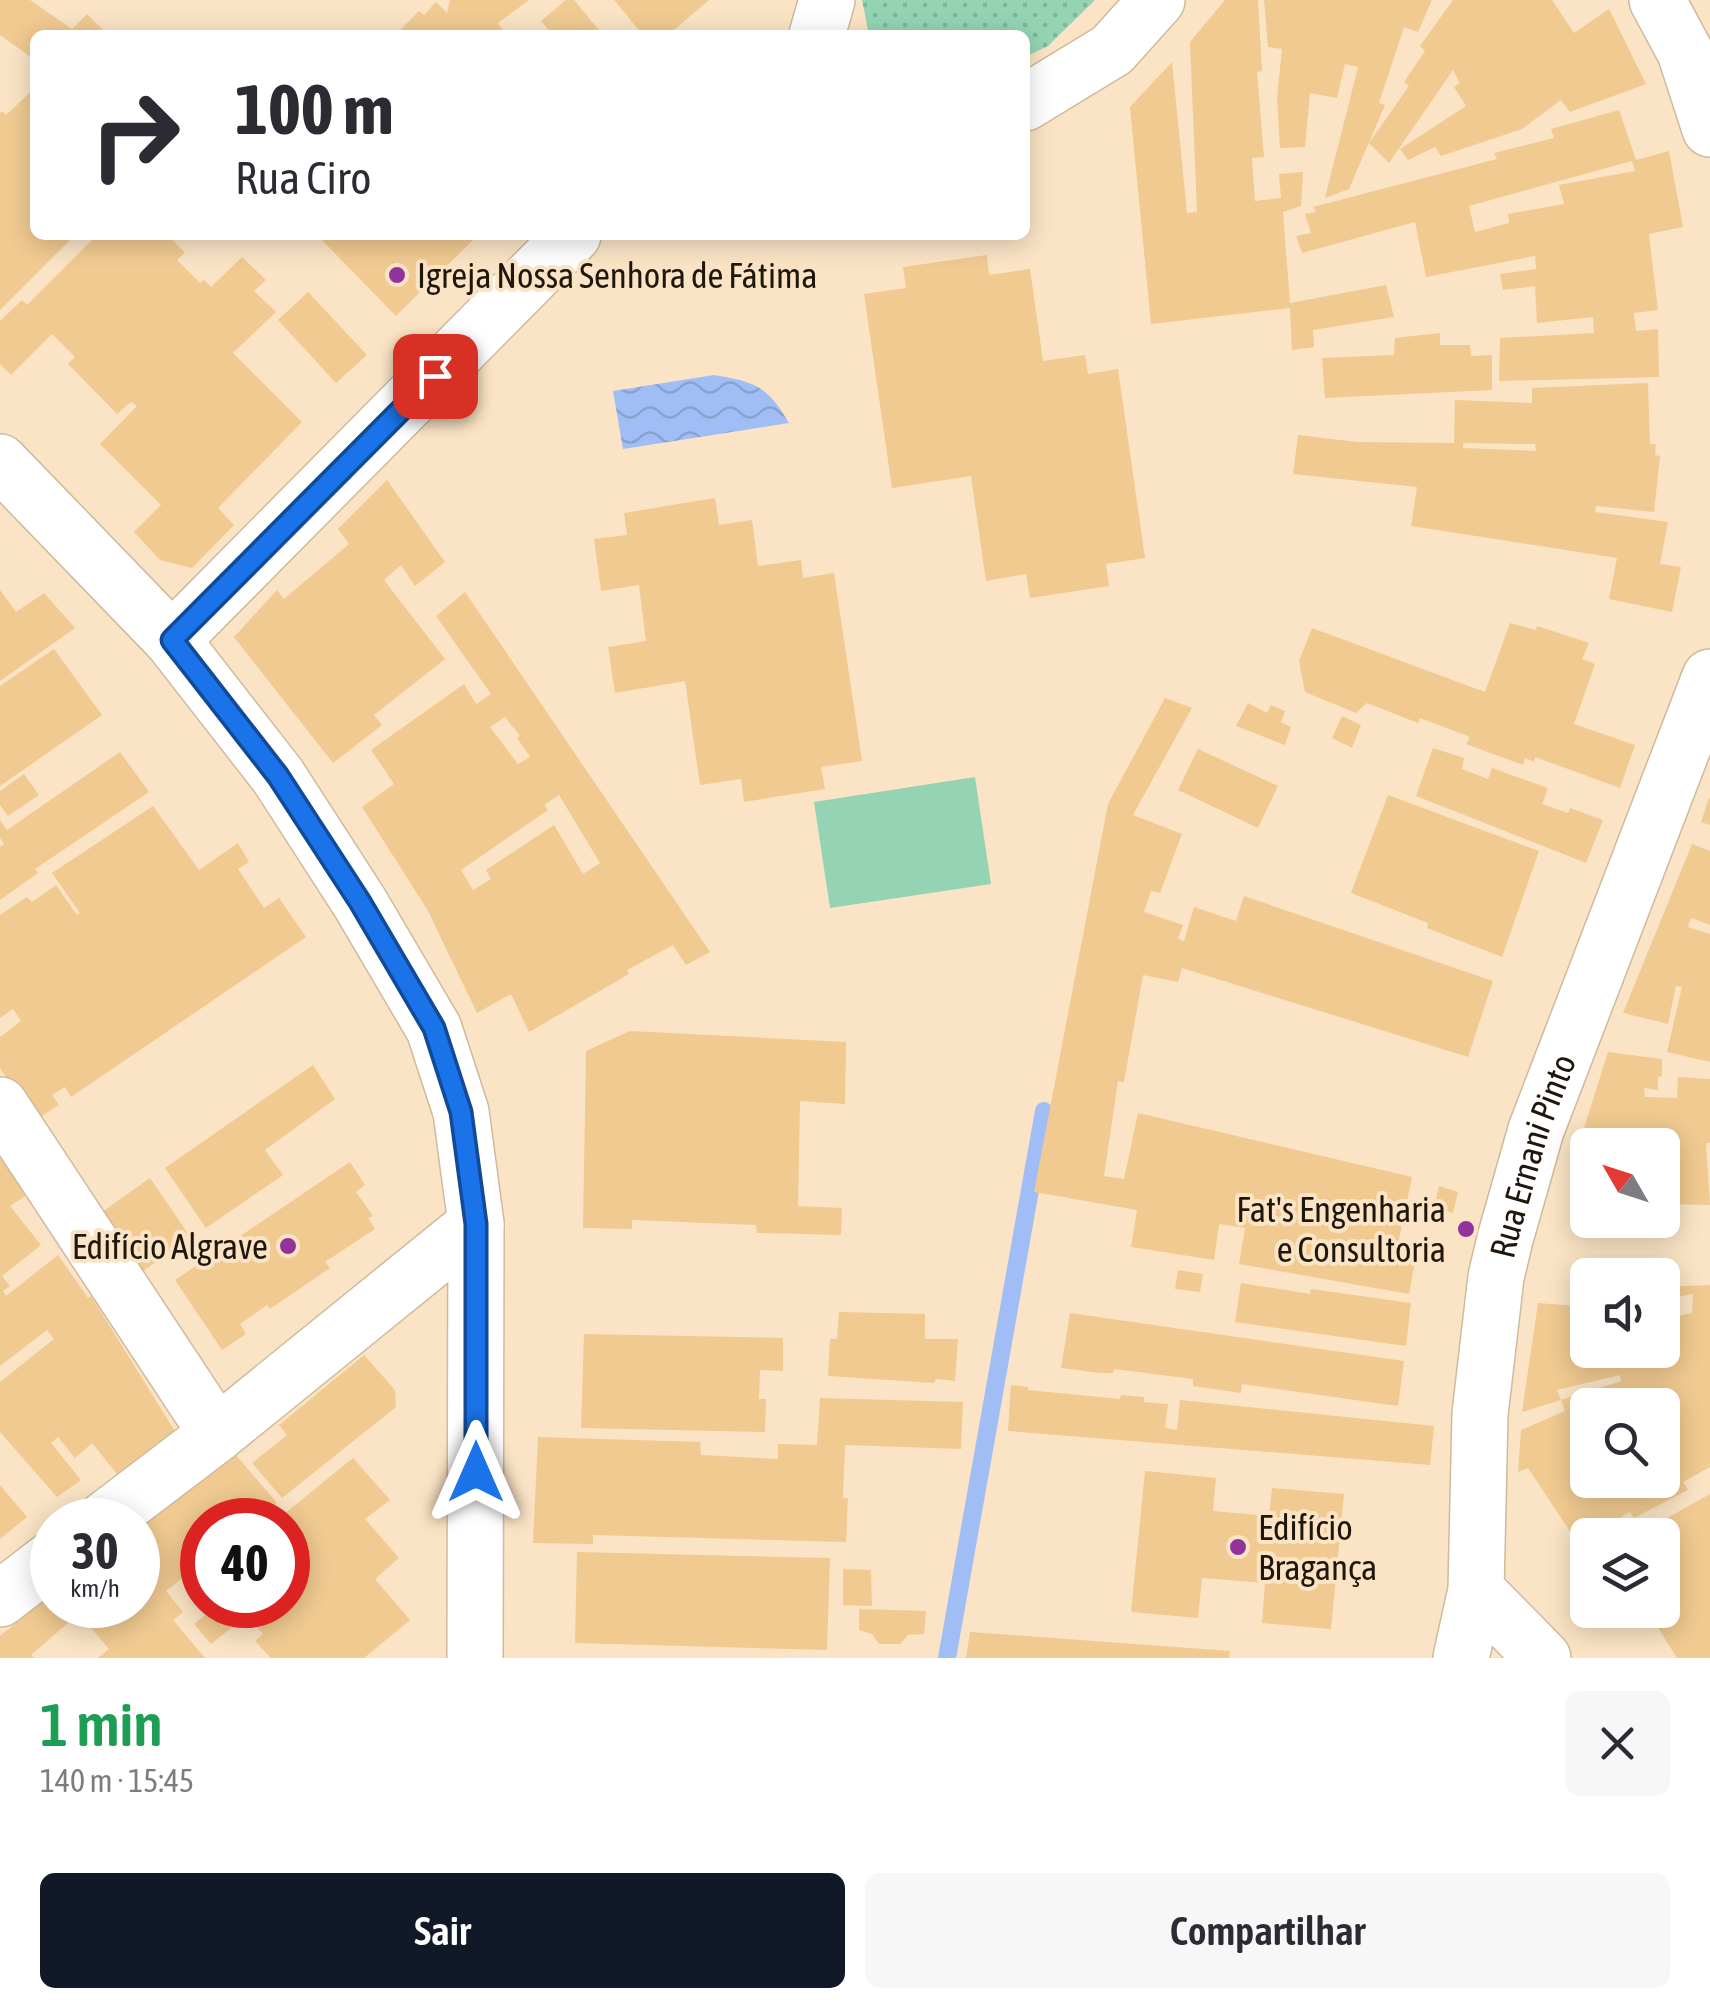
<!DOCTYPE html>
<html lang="pt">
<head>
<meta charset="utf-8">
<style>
  :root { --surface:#fff; --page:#f7f7f7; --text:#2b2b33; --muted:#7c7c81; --accent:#111827 }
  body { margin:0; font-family:"Asap Condensed",sans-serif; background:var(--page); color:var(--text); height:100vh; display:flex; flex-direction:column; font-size:38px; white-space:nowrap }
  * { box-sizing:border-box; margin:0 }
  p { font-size:32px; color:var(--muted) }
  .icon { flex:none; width:55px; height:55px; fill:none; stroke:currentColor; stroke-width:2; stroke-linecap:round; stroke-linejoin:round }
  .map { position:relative; height:1658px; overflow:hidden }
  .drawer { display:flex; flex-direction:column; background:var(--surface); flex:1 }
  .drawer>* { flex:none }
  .hud { position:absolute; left:30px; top:30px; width:1000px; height:210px; border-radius:15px; box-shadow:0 5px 25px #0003; background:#fff; color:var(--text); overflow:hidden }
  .needle { width:65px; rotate:309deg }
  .buttons { position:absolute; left:1570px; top:1128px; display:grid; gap:20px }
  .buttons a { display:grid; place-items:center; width:110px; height:110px; border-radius:15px; background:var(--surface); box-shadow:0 5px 25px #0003; font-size:50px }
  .speed { position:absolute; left:30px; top:1498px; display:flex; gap:20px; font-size:50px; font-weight:700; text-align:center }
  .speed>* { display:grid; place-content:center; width:130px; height:130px; border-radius:50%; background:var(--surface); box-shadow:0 5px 25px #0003; line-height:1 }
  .speed small { font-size:25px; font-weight:400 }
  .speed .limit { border:15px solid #d22; background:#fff; color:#111 }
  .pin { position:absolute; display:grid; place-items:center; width:85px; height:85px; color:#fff; margin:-42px; border-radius:20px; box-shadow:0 5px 15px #0006 }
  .me { position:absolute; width:110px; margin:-55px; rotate:0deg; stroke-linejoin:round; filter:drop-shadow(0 0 8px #0008) }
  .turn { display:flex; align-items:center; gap:35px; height:210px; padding:0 40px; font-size:45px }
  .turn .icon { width:130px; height:130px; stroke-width:2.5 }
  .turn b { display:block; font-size:70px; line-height:85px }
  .round { display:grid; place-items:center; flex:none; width:105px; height:105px; border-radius:15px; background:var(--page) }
  .head { display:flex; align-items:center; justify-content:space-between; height:170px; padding:0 40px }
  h1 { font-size:60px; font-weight:600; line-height:75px; color:#1e9e55 }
  .cta { display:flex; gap:20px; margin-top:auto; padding:20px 40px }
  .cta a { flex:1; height:115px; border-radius:15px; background:var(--accent); color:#fff; font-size:40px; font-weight:600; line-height:115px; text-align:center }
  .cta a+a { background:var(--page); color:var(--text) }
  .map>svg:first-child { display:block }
</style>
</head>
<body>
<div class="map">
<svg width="1710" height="1658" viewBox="0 0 1710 1658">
  <defs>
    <pattern id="grass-dots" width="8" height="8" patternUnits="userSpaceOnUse" patternTransform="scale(2.5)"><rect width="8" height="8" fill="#94d4b4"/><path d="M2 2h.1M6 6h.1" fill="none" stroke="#7fb59a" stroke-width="1.8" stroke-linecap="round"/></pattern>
    <pattern id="water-waves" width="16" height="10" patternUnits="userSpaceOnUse" patternTransform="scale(2.5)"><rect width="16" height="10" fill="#a0bef5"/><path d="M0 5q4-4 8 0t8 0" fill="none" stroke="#89a3d1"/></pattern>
  </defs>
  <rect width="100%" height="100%" fill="#fae4c5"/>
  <!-- grass -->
  <path fill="url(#grass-dots)" d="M862,0h233l-47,46 -23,11v-22h-156z"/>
  <!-- pitch -->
  <path fill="#94d4b4" d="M975,777l16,107 -161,24 -16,-106z"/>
  <!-- water -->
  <path fill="url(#water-waves)" d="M714,375c42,7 53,11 75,48l-166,26 -10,-58z"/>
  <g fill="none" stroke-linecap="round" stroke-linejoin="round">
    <!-- stream -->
    <path stroke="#a0bef5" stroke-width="18" d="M947,1658l97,-547"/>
  </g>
  <!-- building -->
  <g fill="#f0ca91" fill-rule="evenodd">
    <path d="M0,0h30l42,29 15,-15 21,21h-73v25l-35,-25z"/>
    <path d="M450,0h79l-31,23 8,12h-111l24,-24 5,4 12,-13 11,11z"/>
    <path d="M566,0h8l29,35h-50l-12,-14z"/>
    <path d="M614,0h95l-41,35h-25z"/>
    <path d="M1225,0h33l4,71 -5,1 7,85 -12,1 3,43 26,-3 -2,-24 24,-2 -2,34 -18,6 7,91 96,-18 8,32 -81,13 1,17 -22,3 -2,-42 -139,16 -21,-217 42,-45 15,151 10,-1 -7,-170z"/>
    <path d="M1264,0h168l-14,32 -14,-5 -25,76 6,2 -36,84 -24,9 33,-131 -13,-3 -8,34 -27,-5 -5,54 -25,1 -3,-50 5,-49 -14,-2z"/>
    <path d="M1453,0h99l22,33 35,-24 37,75 -76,28 -9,-12 -39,29 -81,27 -6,-9 -27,13 -8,-11 66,-43 -12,-19 6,-4 -7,-13 -64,93 -20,-20 40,-57 -5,-4 21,-31 -5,-5z"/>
    <path d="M35,88v147h40l-75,75v-197l2,-2 4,4z"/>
    <path d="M1619,110l17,50 33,-9 14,76 -34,7 9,76 -24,3 2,18 22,-2 1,48 -160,4 1,-43 94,-5 -1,-16 -56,6 -2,-37 -32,4 -3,-16 36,-5 -1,-13 -109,21 -11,-55 -113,31 -6,-17 15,-3 -6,-19 11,-2 -3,-5 184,-48 -3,-6 60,-15 -3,-9zM1632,161l3,10 -76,14 5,19 -56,10 1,9 -34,9 -6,-26z"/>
    <path d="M97,235h71l17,18 -8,7 23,23 4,-3 7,7 31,-30 24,23 -12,11 22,21 -43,41 69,69 -84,86 16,17 -42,43 -32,-8 -26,-28 27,-27 -61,-61 37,-38 -6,-4 -14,12 -49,-50 7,-7 -23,-23 -41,41 -11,-11v-43l22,-21 5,5z"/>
    <path d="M317,235h161l-82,81z"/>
    <path d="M987,255l2,20 41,-6 13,92 42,-6 3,19 30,-5 27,189 -39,6 3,22 -79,12 -4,-24 -40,7 -15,-105 -79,12 -28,-194 42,-6 -3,-21z"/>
    <path d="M308,292l59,63 -31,28 -58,-63z"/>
    <path d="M1440,333v12h30l1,11 21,-1v35l-167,8 -3,-40 72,-3 1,-17z"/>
    <path d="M1648,383l2,61h6l-1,11 5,1 -6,56 -58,-6 -1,6 73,10 -8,42 21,3 -9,45 -63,-13 8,-41 -206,-32 6,-39 -124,-13 5,-39 59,7 97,1 1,-43 77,3v-15zM1463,443l72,1 1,7 -73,-3z"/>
    <path d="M387,480l58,82 -30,24 -14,-21 -17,15 61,79 -71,56 8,10 -49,38 -99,-126 43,-47 7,9 65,-55 -11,-15z"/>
    <path d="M715,498l4,27 33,-5 6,46 43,-6 2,18 31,-5 28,188 -41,6 4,22 -81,13 -3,-23 -41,6 -15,-104 -70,12 -7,-46 38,-6 -7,-56 -38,6 -7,-52 33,-4 -3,-22z"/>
    <path d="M0,590l16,22 28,-19 31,35 -75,53z"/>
    <path d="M465,592l245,360 -24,13 -13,-20 -46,25 2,4 -100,58 -18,-38 -34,19 -50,-104 -65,-102 32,-23 -23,-34 93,-66 12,20 15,-10 -55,-78zM505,717l15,19 -3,2 13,19 -12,7 -28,-37zM559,795l41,68 -17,11 -29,-49 -68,45 5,9 -18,11 -12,-20 87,-60 -4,-5z"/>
    <path d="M1510,623l26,7 1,-4 52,17 -7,16 13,5 -21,60 61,21 -15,43 -85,-31 -1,5 -9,-4 -2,7 -57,-21 4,-7 -50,-19 -2,5 -51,-20 -11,10 -51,-21 -6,-31 13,-33 173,64z"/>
    <path d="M54,649l48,66 -102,71v-100z"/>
    <path d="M1165,698l27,10 -59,107 49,19 -22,59 -9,-2 -7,21 39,13 -5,14 6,2 10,-34 42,14 8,-25 249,85 -25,76 -286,-89 -4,14 -35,-7 -19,107 -6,-1 -14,95 20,3 14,-66 274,64 -16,77 20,3 -7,37 -170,-30 6,-36 -26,-4 -5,36 -83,-13 6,-37 -103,-18 74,-388z"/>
    <path d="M1248,703l19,10 4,-8 14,6 -4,11 10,5 -6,18 -49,-19z"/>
    <path d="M1342,716l19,9 -9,23 -20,-10z"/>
    <path d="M1433,748l31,10 -2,11 26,10 4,-11 56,20 -6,16 26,9 2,-5 33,12 -17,43 -170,-67z"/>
    <path d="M1198,749l80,37 -20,42 -80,-38z"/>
    <path d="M120,752l29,40 -114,77 3,4 -38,27v-53l4,-3 -4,-6v-18l7,10z"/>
    <path d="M24,774l15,21 -31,21 -8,-11v-14z"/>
    <path d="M1388,795l151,56 -37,106 -75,-29 1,-5 -77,-30z"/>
    <path d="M1709,798h1v27l-9,-3z"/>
    <path d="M153,806l46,64 39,-27 11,19 -11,7 26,39 15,-10 27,39 -235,160 -6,-10 -13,8 7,10 -25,16 -34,-53v-31l21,-16 -8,-12 -13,9v-103l27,-18 5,5 24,-17 21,30 3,-2 -28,-40z"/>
    <path d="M1692,844l18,7v74l-19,-7 -3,9 22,7v128l-43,-10 15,-65 -6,-1 -8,38 -45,-11z"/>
    <path d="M630,1031l216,11 -1,62 -45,-3 -2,105 44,2 -1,27 -84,-2 -1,-8 -124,-5v9l-49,-1 3,-177z"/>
    <path d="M1608,1052l54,7v17l-4,1v13l-14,-2 1,9 32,1 1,-21 32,2v64h-4l4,62 -48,-1v-59h-52v-4h-30z"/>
    <path d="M313,1065l22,34 -70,51 18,25 -77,53 -41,-60z"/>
    <path d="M0,1153l25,43 -15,10 31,39 -39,31 8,10 -7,5 3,5 52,-41 30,43 3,-2 90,145 -55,44 -34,-42 -17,15 -17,-21 -7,6 30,37 -24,17 -57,-65v-50l54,-43 -7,-9 -47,36z"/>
    <path d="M350,1162l15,23 -9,7 17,24 -5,2 7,11 -50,33 5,6 -60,41 -3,-4 -27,19 6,10 -24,16 -47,-70z"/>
    <path d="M150,1178l41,60 -64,44 -39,-60z"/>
    <path d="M1439,1186l19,6 -5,21 -19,-5z"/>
    <path d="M1178,1270l25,4 -3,18 -25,-3z"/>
    <path d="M1241,1283l69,11 1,-5 100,14 -5,43 -171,-24z"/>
    <path d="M1710,1285v182l-27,15 5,8 -54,28 -4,-6 -53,30 -49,-74 -10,4 3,-42 44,-19 -4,-11 60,-19 -1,-6 -63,15 4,10 -39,12 16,-109 50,4v43h74v-31l30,-6 1,-19 -31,6v-13zM1588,1405h74v75h-74z"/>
    <path d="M839,1312l86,2v25h33l-3,42 -19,-2 -2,4 -106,-7 2,-37h7z"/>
    <path d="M1070,1313l334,48 -6,45 -156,-22 -1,9 -48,-7v-7l-79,-10 -1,4h-13l-39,-5z"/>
    <path d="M584,1334l199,4v33l-23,-1 -1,29h7l-1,33 -184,-4z"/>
    <path d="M364,1355l31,35 1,17 -114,91 -30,-35 35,-28 -8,-10z"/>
    <path d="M1011,1385l17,2v3l92,9 1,-4 23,2v5l24,2 -3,24 12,2 3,-30 254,26 -4,39 -422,-34z"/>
    <path d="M820,1398l143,4 -2,47 -116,-4 -2,53h5l-2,44 -253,-7v9l-60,-1 5,-106 162,5 1,13 77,4v-15l39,1z"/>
    <path d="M230,1448l47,55 -8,6 9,10 75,-61 37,42 -25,19 34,39 -24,21 35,41 -46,38h-93l-16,-17 8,-7 -17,-19 6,-3 -6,-7h42v-85h-86v42l-36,29 17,21 -10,8 32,38h-107l11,-9 -30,-35 11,-9h48v-81z"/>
    <path d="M1145,1471l71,7 -3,33 56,5 3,-28 72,6 -13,135 -69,-6 3,-40 -63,-5 -4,40 -67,-6z"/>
    <path d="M0,1485l27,32 -27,22z"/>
    <path d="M1710,1494v164h-33l-30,-48h15v-75h-25z"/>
    <path d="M577,1552l253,6 -3,92 -252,-7z"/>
    <path d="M843,1569l28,1 1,36 -29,-1z"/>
    <path d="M47,1598l21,25 -37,32 3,3h-34v-22z"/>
    <path d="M214,1608l17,20 -20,16 -17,-20z"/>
    <path d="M859,1609l67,2 -2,23 -16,1 -8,9h-21l-7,-10 -13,-4z"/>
    <path d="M970,1632l260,19 -1,7h-263z"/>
  </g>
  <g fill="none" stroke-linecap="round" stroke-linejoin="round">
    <!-- minor casing -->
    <g stroke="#cfba9c" stroke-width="58">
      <g id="minor">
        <path d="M1657,0l28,52 25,77"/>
        <path d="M817,35l10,-35"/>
        <path d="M1025,103l87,-53 45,-50"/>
        <path d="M0,462l172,178 106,136 82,127 74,126 27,83 15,112 -1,434"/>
        <path d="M172,640l401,-405"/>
        <path d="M0,1105l217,329"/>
        <path d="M104,1520l113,-86 259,-210"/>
        <path d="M1476,1590l67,68"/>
        <path d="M0,1599l52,-40"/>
        <path id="s1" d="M1461,1658l15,-68 4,-176 16,-137 9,-38 31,-109 174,-453"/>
      </g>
    </g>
    <!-- minor -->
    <use href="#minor" stroke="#fff" stroke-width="55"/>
  </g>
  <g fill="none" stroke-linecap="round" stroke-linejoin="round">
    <!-- route casing -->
    <g stroke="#114b97" stroke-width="25">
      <path id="route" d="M435,376l-263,264 106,136 82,126 74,126 27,84 15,112v248"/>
    </g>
    <!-- route -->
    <use href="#route" stroke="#1a73e8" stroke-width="18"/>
  </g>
  <!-- markers -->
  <g fill="#92339c" stroke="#fae4c5" stroke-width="4">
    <circle cx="397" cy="275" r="10"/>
    <circle cx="1466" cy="1229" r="10"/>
    <circle cx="288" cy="1246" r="10"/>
    <circle cx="1238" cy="1547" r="10"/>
  </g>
  <g text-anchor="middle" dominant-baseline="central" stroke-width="8" stroke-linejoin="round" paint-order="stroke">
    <!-- poi labels -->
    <g font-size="35" fill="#1f170c" stroke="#fae4c5" text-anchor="start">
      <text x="417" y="275">Igreja Nossa Senhora de Fátima</text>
      <text x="1446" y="1209" text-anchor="end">Fat's Engenharia<tspan x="1446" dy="40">e Consultoria</tspan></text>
      <text x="268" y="1246" text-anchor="end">Edifício Algrave</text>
      <text x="1258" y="1527">Edifício<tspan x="1258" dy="40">Bragança</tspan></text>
    </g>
    <!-- street labels -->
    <g font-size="35" fill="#1f170c" stroke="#fae4c5">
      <text stroke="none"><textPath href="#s1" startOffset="510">Rua Ernani Pinto</textPath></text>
    </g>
  </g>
</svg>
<div class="buttons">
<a><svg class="needle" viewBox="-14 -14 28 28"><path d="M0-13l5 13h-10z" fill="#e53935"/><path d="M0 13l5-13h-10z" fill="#7c7c81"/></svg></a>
<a><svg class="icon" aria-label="sound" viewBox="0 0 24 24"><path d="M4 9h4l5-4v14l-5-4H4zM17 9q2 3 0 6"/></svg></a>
<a><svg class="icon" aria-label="search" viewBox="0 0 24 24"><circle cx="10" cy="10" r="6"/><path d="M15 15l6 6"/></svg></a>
<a><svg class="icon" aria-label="layers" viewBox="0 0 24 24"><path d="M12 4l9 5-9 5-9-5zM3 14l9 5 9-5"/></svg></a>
</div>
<div class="speed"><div>30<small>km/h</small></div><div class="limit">40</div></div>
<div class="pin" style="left:435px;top:376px;background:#d93025"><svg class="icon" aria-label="arrive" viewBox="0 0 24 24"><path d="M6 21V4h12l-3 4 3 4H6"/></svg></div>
<svg class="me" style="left:476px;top:1472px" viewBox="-20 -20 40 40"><path d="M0-17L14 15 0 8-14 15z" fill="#1a73e8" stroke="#fff" stroke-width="4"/></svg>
<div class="hud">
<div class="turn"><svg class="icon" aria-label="right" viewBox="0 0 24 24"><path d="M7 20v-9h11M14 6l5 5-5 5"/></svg><div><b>100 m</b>Rua Ciro</div></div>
</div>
</div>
<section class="drawer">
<div class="head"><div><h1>1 min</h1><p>140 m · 15:45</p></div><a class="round"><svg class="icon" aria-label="close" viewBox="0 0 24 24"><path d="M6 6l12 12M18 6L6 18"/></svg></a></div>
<div class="cta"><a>Sair</a><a>Compartilhar</a></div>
</section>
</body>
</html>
